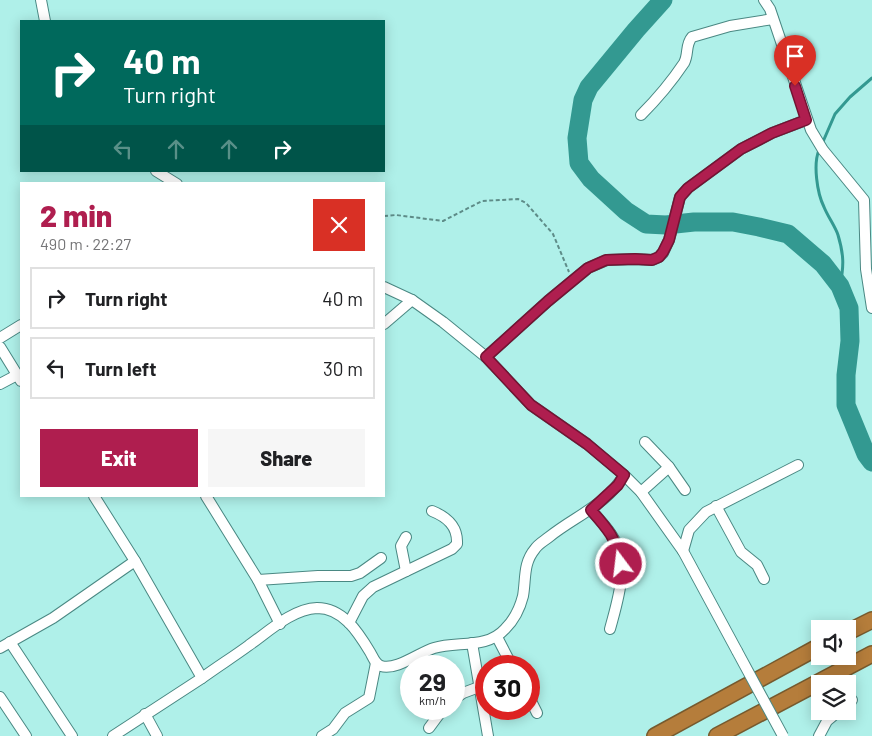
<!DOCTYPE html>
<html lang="en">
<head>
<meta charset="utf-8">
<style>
  :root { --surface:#fff; --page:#f6f6f6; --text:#202124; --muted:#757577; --line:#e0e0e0; --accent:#af1e4f }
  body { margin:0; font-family:Barlow,sans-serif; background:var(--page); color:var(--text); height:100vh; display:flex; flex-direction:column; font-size:19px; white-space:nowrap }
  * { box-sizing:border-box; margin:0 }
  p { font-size:16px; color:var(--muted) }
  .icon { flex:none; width:28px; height:28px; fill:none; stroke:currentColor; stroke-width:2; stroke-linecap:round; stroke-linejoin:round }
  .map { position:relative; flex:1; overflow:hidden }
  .details { position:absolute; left:20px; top:182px; width:365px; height:315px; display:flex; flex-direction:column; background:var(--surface); border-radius:0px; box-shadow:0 2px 12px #0003 }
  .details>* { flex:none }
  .guide { position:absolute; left:20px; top:20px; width:365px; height:152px; border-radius:0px; box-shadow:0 2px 12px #0003; background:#00695c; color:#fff; overflow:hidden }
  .fabs { position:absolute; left:811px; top:620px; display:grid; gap:10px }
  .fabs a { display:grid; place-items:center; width:45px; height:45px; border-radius:0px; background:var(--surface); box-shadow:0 2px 12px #0003; font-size:25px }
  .speed { position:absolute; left:400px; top:655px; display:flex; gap:10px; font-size:25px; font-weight:700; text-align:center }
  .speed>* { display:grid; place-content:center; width:65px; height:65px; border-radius:50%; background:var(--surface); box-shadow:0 2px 12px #0003; line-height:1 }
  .speed small { font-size:12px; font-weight:400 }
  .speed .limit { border:8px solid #d22; background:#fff; color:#111 }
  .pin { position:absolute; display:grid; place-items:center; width:42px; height:42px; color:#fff; margin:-51px -21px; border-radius:50% 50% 50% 0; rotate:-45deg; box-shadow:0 0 5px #0007 }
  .pin .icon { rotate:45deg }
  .me { position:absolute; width:55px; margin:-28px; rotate:345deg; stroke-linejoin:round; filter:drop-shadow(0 0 4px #0008) }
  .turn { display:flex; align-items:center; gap:18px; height:105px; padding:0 20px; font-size:22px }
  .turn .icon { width:65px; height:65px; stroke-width:2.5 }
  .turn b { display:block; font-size:35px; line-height:42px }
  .lanes { display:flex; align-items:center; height:48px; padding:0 20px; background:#0003; justify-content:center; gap:25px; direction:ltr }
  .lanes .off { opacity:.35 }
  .round { display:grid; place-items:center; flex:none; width:52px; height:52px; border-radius:0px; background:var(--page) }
  .summary { display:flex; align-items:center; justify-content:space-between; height:85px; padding:0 20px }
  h1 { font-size:30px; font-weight:800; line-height:38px; color:var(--accent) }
  .button { display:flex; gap:10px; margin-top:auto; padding:10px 20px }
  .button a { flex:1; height:58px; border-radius:0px; background:var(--accent); color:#fff; font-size:20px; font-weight:800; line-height:58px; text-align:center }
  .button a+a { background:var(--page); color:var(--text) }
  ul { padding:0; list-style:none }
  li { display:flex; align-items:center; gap:15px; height:62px; margin:0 10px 8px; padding:0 10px; border:2px solid var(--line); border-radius:0px }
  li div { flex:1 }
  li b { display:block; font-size:19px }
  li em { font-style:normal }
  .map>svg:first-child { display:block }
</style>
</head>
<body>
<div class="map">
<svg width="872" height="736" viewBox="0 0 872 736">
  <rect width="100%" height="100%" fill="#aff0e9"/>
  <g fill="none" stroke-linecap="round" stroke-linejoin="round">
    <!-- stream -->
    <g stroke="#339991" stroke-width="3">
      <path d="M822,144l13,-30 15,-17 22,-19"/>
      <path d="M819,150c-6,14 -2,43 5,57 4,10 11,19 14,28 6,20 6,31 2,51"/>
    </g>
    <!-- river -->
    <path stroke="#339991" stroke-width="19" d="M663,0l-27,30 -47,57 -6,13 -6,38 2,25 12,16 35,32 20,13 20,1 28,-3h39l26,5 29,7 35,30 17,22 9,22 1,33 -4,34v30l20,49 6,8"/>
    <!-- minor casing -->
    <g stroke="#4a8883" stroke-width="12">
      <g id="minor">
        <path d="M41,0l4,21"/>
        <path d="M764,0l6,9 41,121 12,20 41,50 2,69 6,39"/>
        <path d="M641,115c16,-16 31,-34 43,-52 5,-9 1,-18 8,-26l38,-11 43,-7"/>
        <path d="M156,171l21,13"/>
        <path d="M384,287l28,13 31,22 43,35 45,48 56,39 37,31 17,17 42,59 54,100"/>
        <path d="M384,324l28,-24"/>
        <path d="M0,338l21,-13"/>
        <path d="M0,347l21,34"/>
        <path d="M486,357l62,-56 40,-33 19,-8 28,-1 17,1 7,-3 4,-4 6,-13 11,-43 8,-9 53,-39 31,-16 34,-13"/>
        <path d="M0,384l17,-9"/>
        <path d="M669,467l16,23"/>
        <path d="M641,492l28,-25 -24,-25"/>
        <path d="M94,496l41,65 67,117c15,-11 31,-21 46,-32 20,-14 44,-37 69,-38 26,0 41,24 53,44 3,5 5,12 11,14 15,5 39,-14 53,-18 24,-7 53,1 71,-19 9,-9 15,-21 18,-33 3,-17 0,-33 12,-47 3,-5 9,-8 14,-12 26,-21 58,-32 75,-62"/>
        <path d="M206,496l52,84 22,44"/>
        <path d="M716,506l25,46 16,13 7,14"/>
        <path d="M591,510c7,8 14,15 20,24 20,28 7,65 -1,95"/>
        <path d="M683,551l6,-21 17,-18 92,-47"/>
        <path d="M406,571l-5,-25 5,-9"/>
        <path d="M258,580l60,-4h33l9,-3 21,-15"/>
        <path d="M349,623l14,-27 10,-9 79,-38 5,-5c1,-18 -10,-27 -25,-33"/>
        <path d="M497,637l15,29"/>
        <path d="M10,642l62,94"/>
        <path d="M472,643l16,93"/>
        <path d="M0,648l53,-30 82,-57"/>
        <path d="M0,697l26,39"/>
        <path d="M529,697l8,16"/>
        <path d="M454,699l9,-6 16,-6"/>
        <path d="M848,704l4,-4"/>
        <path d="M145,714l12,22"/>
        <path d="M429,728l14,-19"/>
        <path d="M113,736l89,-58"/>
        <path d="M322,736l11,-7 12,-16 24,-15 7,-35"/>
        <path d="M819,736l8,-15 12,-10"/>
      </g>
    </g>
    <!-- highway casing -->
    <g stroke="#765a2e" stroke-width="18">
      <g id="highway">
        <path d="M848,632l24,-12"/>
        <path d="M655,736l165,-90"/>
        <path d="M717,736l155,-82"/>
      </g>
    </g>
    <!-- path -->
    <path stroke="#5e8c88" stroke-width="2" stroke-dasharray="4 2.5" stroke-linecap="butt" d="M384,216l12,-1 47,6 39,-20 36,-2 8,4 27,31 16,38"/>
    <!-- minor -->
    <use href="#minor" stroke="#fff" stroke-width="10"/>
    <!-- highway -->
    <use href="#highway" stroke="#b57d3b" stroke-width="15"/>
    <!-- minor-bridge casing -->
    <g stroke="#4a8883" stroke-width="12" stroke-linecap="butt">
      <path id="minor-bridge" d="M737,651l46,85"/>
    </g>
    <!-- minor-bridge -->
    <use href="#minor-bridge" stroke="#fff" stroke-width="10"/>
  </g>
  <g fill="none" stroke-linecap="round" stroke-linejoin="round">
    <!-- route casing -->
    <g stroke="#721433" stroke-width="12">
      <path id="route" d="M621,564c-4,-25 -14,-36 -30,-54l27,-25 6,-10 -37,-31 -56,-39 -45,-48 62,-56 40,-33 18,-8 29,-1 17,1 7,-3 4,-5 6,-12 11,-43 8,-9 53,-39 31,-16 34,-13 -11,-34"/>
    </g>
    <!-- route -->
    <use href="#route" stroke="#af1e4f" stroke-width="9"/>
  </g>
</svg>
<div class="fabs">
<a><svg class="icon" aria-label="sound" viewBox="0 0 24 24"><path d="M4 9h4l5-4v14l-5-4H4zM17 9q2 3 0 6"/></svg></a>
<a><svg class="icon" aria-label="layers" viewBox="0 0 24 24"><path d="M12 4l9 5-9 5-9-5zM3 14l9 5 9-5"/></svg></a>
</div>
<div class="speed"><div>29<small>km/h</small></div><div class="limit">30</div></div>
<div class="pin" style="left:795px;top:86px;background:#d93025"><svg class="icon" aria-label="arrive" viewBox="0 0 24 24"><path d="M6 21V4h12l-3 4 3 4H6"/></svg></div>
<svg class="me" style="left:621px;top:564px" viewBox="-20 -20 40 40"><circle r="17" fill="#af1e4f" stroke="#fff" stroke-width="3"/><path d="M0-11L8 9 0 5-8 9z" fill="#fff"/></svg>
<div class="guide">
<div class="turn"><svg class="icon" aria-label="right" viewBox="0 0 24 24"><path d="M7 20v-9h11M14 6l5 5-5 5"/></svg><div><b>40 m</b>Turn right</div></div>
<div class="lanes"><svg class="icon off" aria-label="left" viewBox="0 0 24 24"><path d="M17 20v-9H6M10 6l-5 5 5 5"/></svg><svg class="icon off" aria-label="ahead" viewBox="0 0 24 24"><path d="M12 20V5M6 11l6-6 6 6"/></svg><svg class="icon off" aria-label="ahead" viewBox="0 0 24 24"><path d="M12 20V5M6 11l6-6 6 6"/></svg><svg class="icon" aria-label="right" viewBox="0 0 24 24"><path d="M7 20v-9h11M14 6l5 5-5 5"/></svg></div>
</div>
<section class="details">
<div class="summary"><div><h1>2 min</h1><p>490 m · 22:27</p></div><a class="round" style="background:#d93025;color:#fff"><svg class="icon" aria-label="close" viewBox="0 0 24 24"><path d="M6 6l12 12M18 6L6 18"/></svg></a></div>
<ul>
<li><svg class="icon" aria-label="right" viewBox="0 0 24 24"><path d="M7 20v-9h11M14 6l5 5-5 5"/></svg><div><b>Turn right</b></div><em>40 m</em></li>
<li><svg class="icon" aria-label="left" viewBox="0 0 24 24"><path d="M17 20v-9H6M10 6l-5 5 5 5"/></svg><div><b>Turn left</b></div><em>30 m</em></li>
</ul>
<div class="button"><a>Exit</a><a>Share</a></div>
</section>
</div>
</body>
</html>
